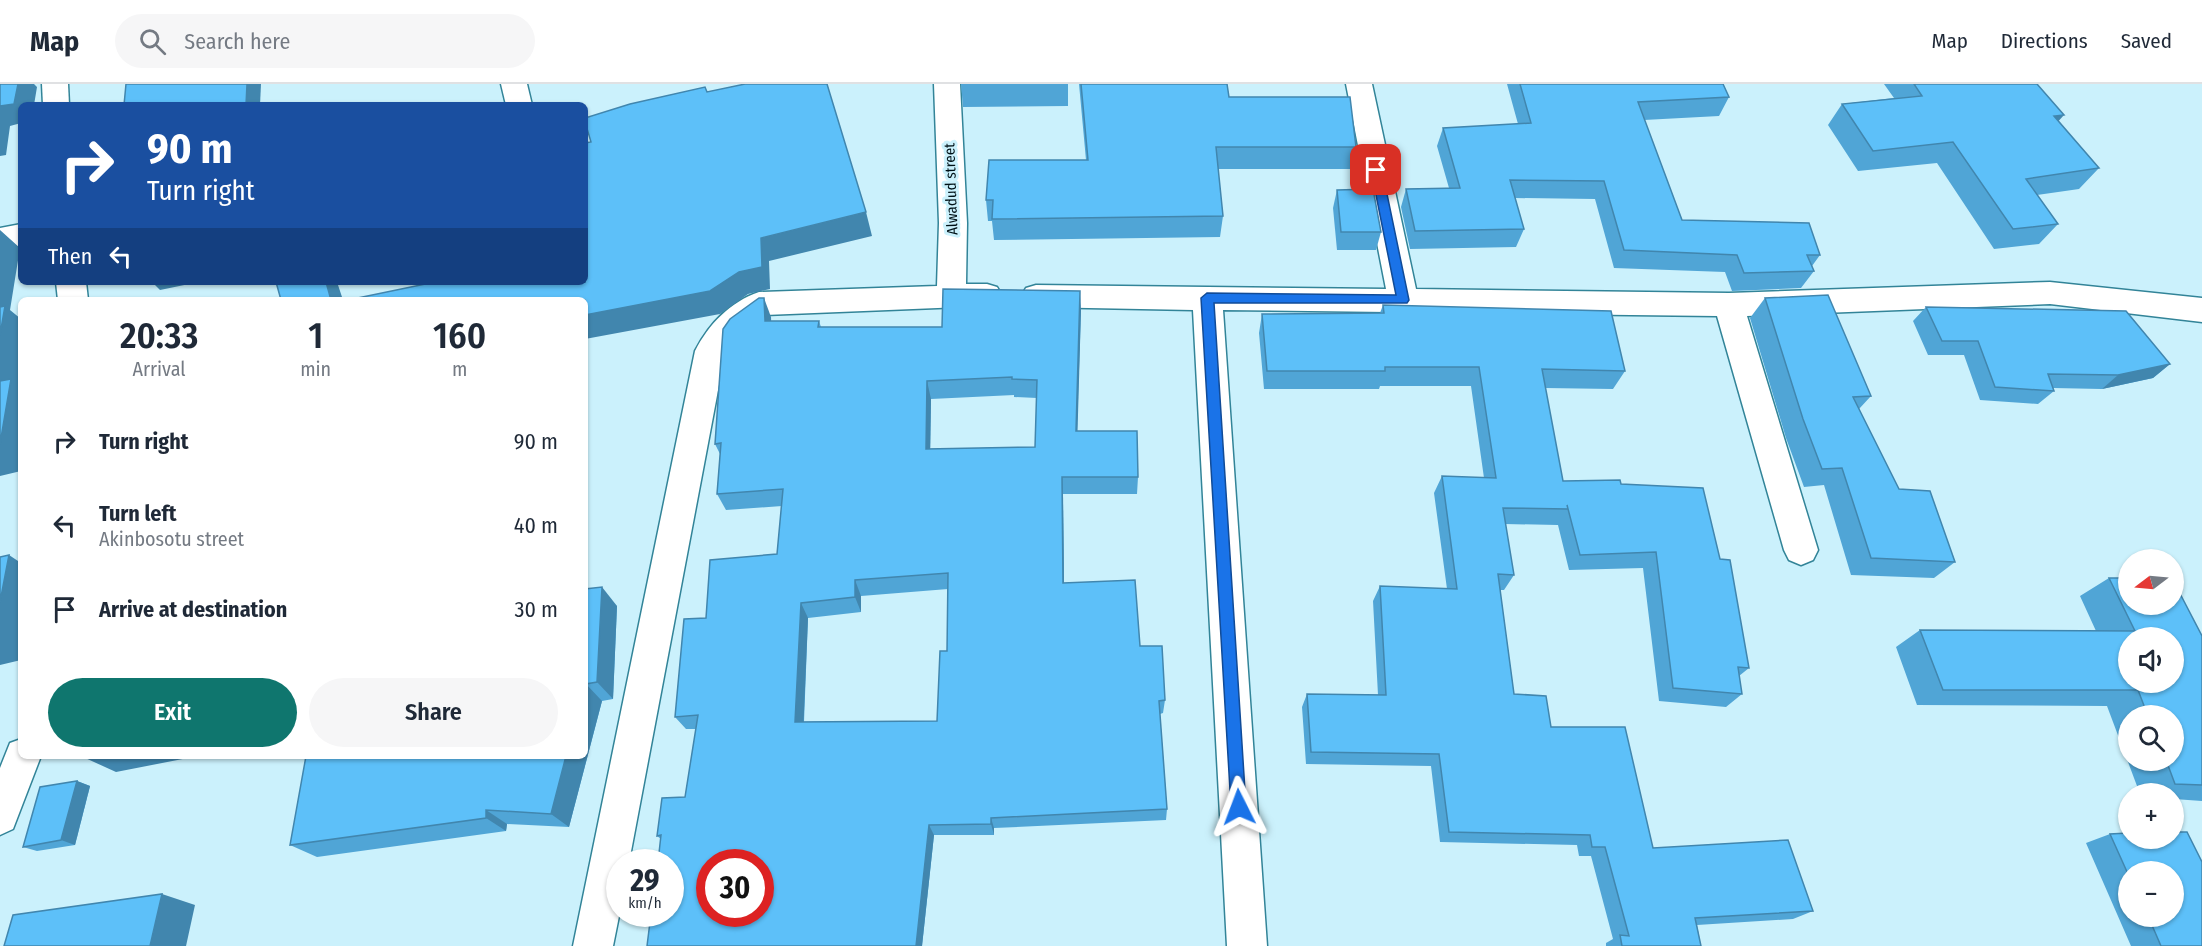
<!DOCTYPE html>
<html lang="en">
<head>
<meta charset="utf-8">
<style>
  :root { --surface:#fff; --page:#f6f6f7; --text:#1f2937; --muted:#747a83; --line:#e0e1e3; --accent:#0f766e }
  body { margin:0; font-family:"Fira Sans Condensed",sans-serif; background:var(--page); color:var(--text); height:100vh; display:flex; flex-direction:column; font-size:22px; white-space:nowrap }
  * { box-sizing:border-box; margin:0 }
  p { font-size:20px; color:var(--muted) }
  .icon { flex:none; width:33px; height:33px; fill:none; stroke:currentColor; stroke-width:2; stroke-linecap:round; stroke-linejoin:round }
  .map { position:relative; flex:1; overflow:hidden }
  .side { position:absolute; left:18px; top:213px; width:570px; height:462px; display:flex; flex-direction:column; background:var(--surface); border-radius:9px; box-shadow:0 2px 4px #0004 }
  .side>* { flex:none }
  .guide { position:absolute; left:18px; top:18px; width:570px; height:183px; border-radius:9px; box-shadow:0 2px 4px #0004; background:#1a4fa0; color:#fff; overflow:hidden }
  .needle { width:39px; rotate:254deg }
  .buttons { position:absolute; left:2118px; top:465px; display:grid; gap:12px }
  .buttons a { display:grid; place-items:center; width:66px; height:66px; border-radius:50%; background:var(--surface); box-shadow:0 2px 4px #0004; font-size:30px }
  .speed { position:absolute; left:606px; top:765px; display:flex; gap:12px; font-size:30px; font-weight:700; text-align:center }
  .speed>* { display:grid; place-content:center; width:78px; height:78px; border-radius:50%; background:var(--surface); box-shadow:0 2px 4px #0004; line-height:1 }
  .speed small { font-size:15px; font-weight:400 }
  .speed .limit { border:9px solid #d22; background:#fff; color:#111 }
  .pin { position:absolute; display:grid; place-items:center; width:51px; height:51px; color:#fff; margin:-26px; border-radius:12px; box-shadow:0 3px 9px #0006 }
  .me { position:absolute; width:66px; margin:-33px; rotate:357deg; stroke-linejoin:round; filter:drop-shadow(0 0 4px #0008) }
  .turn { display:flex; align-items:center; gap:21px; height:126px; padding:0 30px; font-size:27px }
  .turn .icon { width:78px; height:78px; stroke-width:2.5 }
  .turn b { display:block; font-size:42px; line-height:51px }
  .then { display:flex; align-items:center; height:57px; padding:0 30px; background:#0003; gap:12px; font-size:22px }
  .eta { display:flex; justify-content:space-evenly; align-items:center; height:102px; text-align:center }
  .eta b { font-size:36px; font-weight:600; line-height:42px }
  .primary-button { display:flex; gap:12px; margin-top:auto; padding:12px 30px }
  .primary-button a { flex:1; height:69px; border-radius:36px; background:var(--accent); color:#fff; font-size:24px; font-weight:600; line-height:69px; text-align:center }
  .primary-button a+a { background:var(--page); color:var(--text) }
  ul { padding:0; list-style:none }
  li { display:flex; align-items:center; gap:18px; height:84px; padding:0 30px }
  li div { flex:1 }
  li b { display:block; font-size:22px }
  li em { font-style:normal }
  header { display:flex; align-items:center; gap:36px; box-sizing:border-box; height:84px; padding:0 30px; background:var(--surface); border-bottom:2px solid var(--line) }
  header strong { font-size:28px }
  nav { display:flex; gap:33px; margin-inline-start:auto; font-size:21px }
  .search { width:420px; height:54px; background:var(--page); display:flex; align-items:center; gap:15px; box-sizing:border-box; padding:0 21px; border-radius:33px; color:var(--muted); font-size:22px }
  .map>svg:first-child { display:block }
</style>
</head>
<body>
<header>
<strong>Map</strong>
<div class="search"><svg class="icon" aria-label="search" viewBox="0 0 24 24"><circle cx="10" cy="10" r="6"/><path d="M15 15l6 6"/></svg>Search here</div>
<nav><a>Map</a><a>Directions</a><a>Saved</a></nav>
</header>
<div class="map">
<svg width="2202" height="862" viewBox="0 0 2202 862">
  <rect width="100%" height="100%" fill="#cbf1fc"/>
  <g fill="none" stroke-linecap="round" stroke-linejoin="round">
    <!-- minor casing -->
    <g stroke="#328498" stroke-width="3">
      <g id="minor">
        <path d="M42,0h26l1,21h-26z"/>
        <path d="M501,0h26l5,21h-26z"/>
        <path d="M934,0h26l7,139 -1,61h21l10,3 5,8 -5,8 -10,3 -222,9 -29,21 -11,17 -96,509h-9v49l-7,35h-40l122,-595c14,-27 35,-49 64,-59l178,-6 2,-63z"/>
        <path d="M1346,0h26l44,205 313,4 321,-11 152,16v24l-152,-18 -303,12 71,234 -5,10 -12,5 -12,-5 -5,-10 -67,-234 -494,-6 44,636h-40l-34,-636 -157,-3 -10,-3 -5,-8 5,-8 10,-3 350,4z"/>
        <path d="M21,140v22l-21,4v-22z"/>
        <path d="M56,198h30l2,18h-30z"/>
        <path d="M21,655v17h20l-28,73 -13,6v-67l10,-25z"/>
      </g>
    </g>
    <!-- minor -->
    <use href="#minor" fill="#fff" fill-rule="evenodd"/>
  </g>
  <!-- wall -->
  <g fill="#50a5d6" fill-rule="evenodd">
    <path d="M961,0h107v22l-105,1z"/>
    <path d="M1079,0h148l2,13 127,50 -5,22h-133l5,47 -3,21 -226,3 -2,-19h-4l-2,-21 100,-40z"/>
    <path d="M1507,0h216l6,13 -10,19 -75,4 38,100 138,35 -8,11 2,5 -13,17 -69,3 -7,-19 -111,-4 -19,-69 -80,-1 9,31 -8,18 -106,2 -9,-42 5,-18 43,-1 -12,-42 6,-18 75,-4z"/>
    <path d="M1884,0h153l21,37 41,47 -20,21 -42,6 21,29 -19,20 -45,5 -57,-86 -79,8 -30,-46 14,-21 52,-6z"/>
    <path d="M1337,106l44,42 -5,18h-39l-4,-42z"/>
    <path d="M1765,214l106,98 -12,13 40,80 56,73 -21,16 -83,-3 -27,-90 -20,2 -18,-49 -36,-120z"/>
    <path d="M1383,221l242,66 -12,18 -68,-1 18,93 58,3 99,75 29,109 -10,8 3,18 -16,13 -67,-6 -16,-133 -74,2 -11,-45 -53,-1 9,51 -10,15h-4l14,104 37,33 102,121 160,63 -20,8 -96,6 4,21h-95v-3l7,-4 -22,-83h-12l-2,-11 -137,-3 -9,-76 -125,-2 -4,-57 5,-13 71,1 -5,-94 7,-15 67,3 -13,-96 8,-17 42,2 -13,-92h-91l-1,3h-115l-5,-56 3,-19 118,-1z"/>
    <path d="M1926,223l244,57 -17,14 -51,11 -49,-1 1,3 -16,13 -58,-4 -16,-45h-36l-15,-34z"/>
    <path d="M1081,226l-4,121 61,46 -1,17h-74l1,89 76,63 25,54 -2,13 -3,1 7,95 -1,11 -172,8v7h-60l-12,111h-275l14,-107 -4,-3 28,-39 11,-68h-10l-11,-12 31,-99 71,-64 5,-48 -56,4 -9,-16 3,-40 -5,-10 56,-127v4h48l2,6h121zM1014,311v2l23,1 -2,49 -105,2 1,-50zM948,505l-1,62 -10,70 -133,1 4,-104 53,-6v-16z"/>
    <path d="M2109,494l93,58v165l-28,-2v-5h-34l-33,-88 -190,-1 -21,-58 24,-17 176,1 -16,-35zM2128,632h46v44h-46z"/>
    <path d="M585,505l32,17 -4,93 -11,2 -33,126 -62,-3 -1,7 -189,26 -27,-12z"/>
    <path d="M77,697l13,5 -15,59 -38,6 -14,-4z"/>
    <path d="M2110,750l92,112h-71l-45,-103zM2128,788l46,44h-46z"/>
  </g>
  <!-- shaded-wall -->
  <g fill="#4186ae">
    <path d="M18,0h16l3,3 -3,18h-13v18l-11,3 -4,29 -6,1v-50z"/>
    <path d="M247,0h14l-1,21h-14z"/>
    <path d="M2064,31l-18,20 8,-19z"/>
    <path d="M866,128l6,24 -103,25 1,28 -22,5 -28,20 -135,25v-24l176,-77z"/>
    <path d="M0,146l20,18 -10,62 11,9v152l-21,5z"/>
    <path d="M152,198h47l-39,8z"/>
    <path d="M326,198h11l6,18h-12z"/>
    <path d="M1080,207l1,19 -4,139 -1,-18z"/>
    <path d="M764,214l7,19 1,23 -7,-19z"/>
    <path d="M2170,280l-17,14 -51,11 16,-14z"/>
    <path d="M927,297l4,18 -1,68 -4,-18z"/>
    <path d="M1062,393l1,17 1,104 -1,-15z"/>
    <path d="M9,471l12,8v97l-21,5v-63z"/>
    <path d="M855,496l6,16v16l-6,-15z"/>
    <path d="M602,503l15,19 -4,93 -16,-17z"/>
    <path d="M801,519l7,15 -5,117 -8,-13z"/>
    <path d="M586,600l16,17 -33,126 -18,-13 15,-58h19v-69z"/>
    <path d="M88,672h110l-82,16 -33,-15z"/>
    <path d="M77,697l13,5 -15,59 -14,-5z"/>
    <path d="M486,726l21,14 -1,7 -20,-13z"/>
    <path d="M991,734l3,10v7l-3,-11z"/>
    <path d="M929,741l5,10 -12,111h-6z"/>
    <path d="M162,810l33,11 -9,41h-36z"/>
  </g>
  <!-- building -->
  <g fill="#5dc0f9" stroke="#4186ae" stroke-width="1.5" fill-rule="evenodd">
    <path d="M0,0h18l-4,20 -14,2z"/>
    <path d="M126,0h121l-1,21h-122z"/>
    <path d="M745,0h82l39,128 -105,26 1,29 -23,5 -29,19 -125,24v-15h-237l87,-18h150v-139l6,-1 -6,-20v-4l45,-14 75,-17 2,5z"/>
    <path d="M1081,0h146l2,13h121l6,50h-140l7,69 -231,3 1,-19h-7l3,-40h99z"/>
    <path d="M1520,0h203l6,13 -91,5 44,118 127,3 11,32h-13l7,16 -70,2 -7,-18 -113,-5 -20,-69 -94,-1 14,49 -109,2 -9,-42 54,-1 -17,-60 88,-5z"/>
    <path d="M1914,0h123l27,31 -10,1 45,52 -73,11 32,45 -45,5 -60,-87 -80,9 -31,-47 80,-8z"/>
    <path d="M1373,105l8,43h-40l-4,-42z"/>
    <path d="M276,198h50l5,18h-50z"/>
    <path d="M943,205l137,2 -4,140h61l1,46h-76l1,106 72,-3 5,66h22l3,54 -6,1 8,108 -176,9v6l-62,1 -13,121h-269l4,-32h19v-52h-12l3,-27 -4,1 5,-38 23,-1 13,-82 -23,2 9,-98 22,-1 4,-58 67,-6 6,-65 -66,5 4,-51 -6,1 8,-115 7,-10 29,-21h5l1,23h54l-1,6h124zM1012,293v2l25,1 -2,67 -109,2 1,-68zM948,489l-1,78h-7l-3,70 -142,1 6,-119 54,-6v-17zM710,778h50v52h-50z"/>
    <path d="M1828,211l43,101 -18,1 46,92 31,2 25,71 -84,-4 -29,-90 -20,1 -19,-50 -38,-121z"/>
    <path d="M1383,221l228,6 14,60 -83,-2 21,112 57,-1 1,4 82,4 17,71 10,1 19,108 -11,-1 4,27 -69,-6 -17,-136 -76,3 -13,-50 1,4 -65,-1 11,67 -16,-1 16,120 32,2 5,31h74l28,121 135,-8 25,71 -118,7 6,28h-79l-2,-11 9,1 -24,-89h-13l-2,-12 -141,-3 -10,-78 -128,-2 -4,-58 79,1 -6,-109 77,3 -15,-113 54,2 -17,-111h-94v4h-118l-5,-57 122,-1z"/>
    <path d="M5,222l-5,29v-28z"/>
    <path d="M1926,223l200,4 44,53 -52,11 -70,-1 6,17 -59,-4 -17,-46h-36z"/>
    <path d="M11,295l-11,65v-63z"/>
    <path d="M9,471l-9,47v-45z"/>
    <path d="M2109,494h19v26h46v-22l28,54v149l-27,-1 -9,-24h8v-44h-26l-10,-26h-195l-23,-60 215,1zM2128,554h46v44h-46z"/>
    <path d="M602,503l-5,95 -11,2 -1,3v-98z"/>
    <path d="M306,672h260l-15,58 -65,-4v8l-196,27z"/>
    <path d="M77,697l-16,59 -38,7 17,-60z"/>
    <path d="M2174,748h13l15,30v84h-41l-13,-30h26v-44h-46v2l-18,-40 18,-1v5h46z"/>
    <path d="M162,810l-12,52h-146l9,-31z"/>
  </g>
  <!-- route -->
  <path fill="#1a73e8" stroke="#114b97" stroke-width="1.5" d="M1376,82l6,4 27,130 -2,3h-193l32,504 -2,6 -5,2 -6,-2 -2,-6 -30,-509 6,-5 189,2 -25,-125z"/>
  <g text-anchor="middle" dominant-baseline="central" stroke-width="6" stroke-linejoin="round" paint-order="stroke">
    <!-- street labels -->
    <g font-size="15" fill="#001217" stroke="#cbf1fc">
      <text transform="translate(951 105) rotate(-92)">Alwadud street</text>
    </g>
  </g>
</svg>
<div class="buttons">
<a><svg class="needle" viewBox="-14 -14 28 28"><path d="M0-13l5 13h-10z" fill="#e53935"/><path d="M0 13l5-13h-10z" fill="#747a83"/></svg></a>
<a><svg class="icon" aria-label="sound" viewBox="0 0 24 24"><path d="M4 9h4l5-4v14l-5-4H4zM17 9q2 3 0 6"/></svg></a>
<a><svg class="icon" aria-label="search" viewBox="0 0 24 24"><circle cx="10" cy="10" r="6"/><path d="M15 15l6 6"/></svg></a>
<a>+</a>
<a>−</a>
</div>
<div class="speed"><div>29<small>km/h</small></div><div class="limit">30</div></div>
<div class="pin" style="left:1376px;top:86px;background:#d93025"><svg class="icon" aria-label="arrive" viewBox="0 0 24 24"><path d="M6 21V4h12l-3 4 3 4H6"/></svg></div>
<svg class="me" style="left:1239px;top:723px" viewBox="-20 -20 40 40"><path d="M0-17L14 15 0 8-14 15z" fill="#1a73e8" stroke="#fff" stroke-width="4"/></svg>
<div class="guide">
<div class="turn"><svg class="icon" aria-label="right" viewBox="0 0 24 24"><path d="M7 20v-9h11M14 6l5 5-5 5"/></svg><div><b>90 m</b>Turn right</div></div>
<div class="then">Then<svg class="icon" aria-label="left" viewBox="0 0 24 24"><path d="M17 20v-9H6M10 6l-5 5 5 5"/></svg></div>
</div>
<section class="side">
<div class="eta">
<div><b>20:33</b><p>Arrival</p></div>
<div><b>1</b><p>min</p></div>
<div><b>160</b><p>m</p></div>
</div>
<ul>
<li><svg class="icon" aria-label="right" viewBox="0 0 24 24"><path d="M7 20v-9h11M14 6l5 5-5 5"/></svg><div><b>Turn right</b></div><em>90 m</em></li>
<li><svg class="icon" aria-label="left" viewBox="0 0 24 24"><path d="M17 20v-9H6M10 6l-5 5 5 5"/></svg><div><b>Turn left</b><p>Akinbosotu street</p></div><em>40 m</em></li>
<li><svg class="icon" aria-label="arrive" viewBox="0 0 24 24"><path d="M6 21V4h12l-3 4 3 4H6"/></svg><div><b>Arrive at destination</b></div><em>30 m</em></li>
</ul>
<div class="primary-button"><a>Exit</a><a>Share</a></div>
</section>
</div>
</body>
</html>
